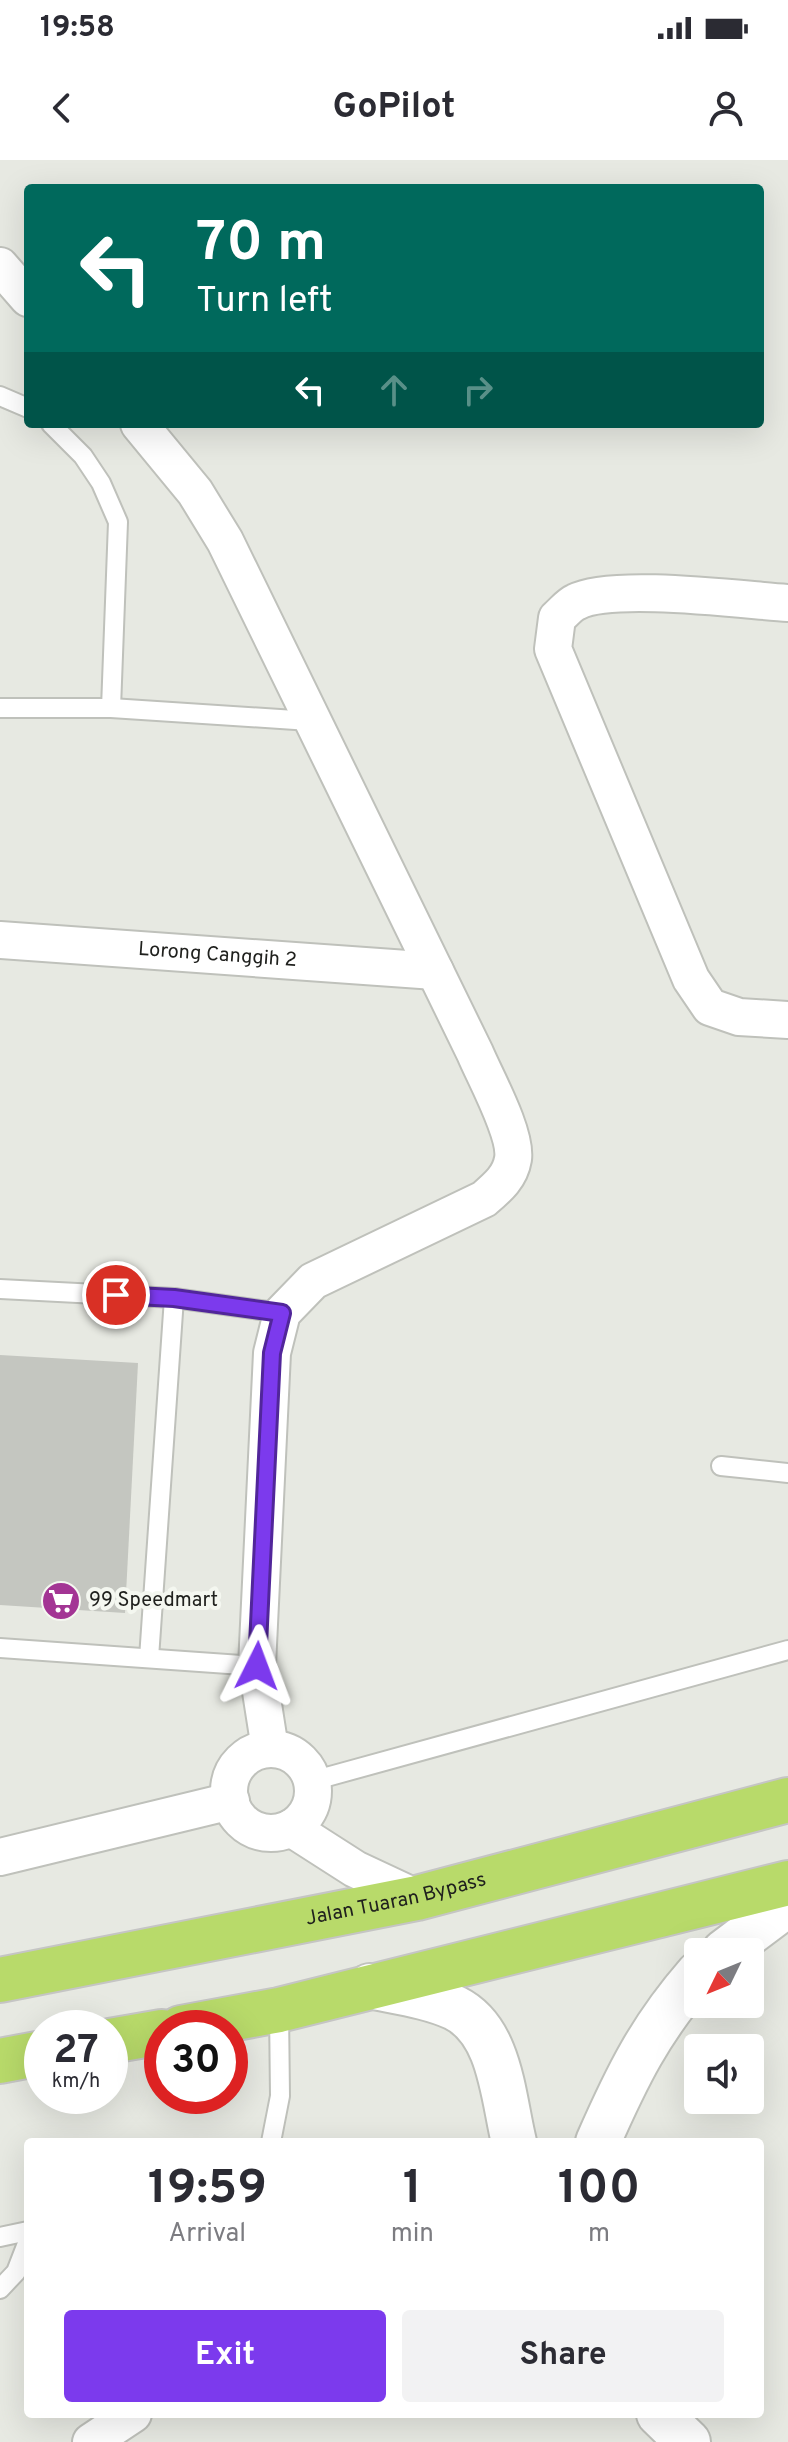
<!DOCTYPE html>
<html lang="en">
<head>
<meta charset="utf-8">
<style>
  :root { --surface:#fff; --page:#f2f2f3; --text:#2b2b33; --muted:#7c7c81; --accent:#7c3aed }
  body { margin:0; font-family:Overpass,sans-serif; background:var(--page); color:var(--text); height:100vh; display:flex; flex-direction:column; font-size:30px; white-space:nowrap }
  * { box-sizing:border-box; margin:0 }
  p { font-size:26px; color:var(--muted) }
  .icon { flex:none; width:44px; height:44px; fill:none; stroke:currentColor; stroke-width:2; stroke-linecap:round; stroke-linejoin:round }
  .map { position:relative; flex:1; overflow:hidden }
  .details { position:absolute; left:24px; top:1978px; width:740px; height:280px; display:flex; flex-direction:column; background:var(--surface); border-radius:8px; box-shadow:0 8px 32px #0002 }
  .details>* { flex:none }
  .guide { position:absolute; left:24px; top:24px; width:740px; height:244px; border-radius:8px; box-shadow:0 8px 32px #0002; background:#00695c; color:#fff; overflow:hidden }
  .needle { width:52px; rotate:227deg }
  .tools { position:absolute; left:684px; top:1778px; display:grid; gap:16px }
  .tools a { display:grid; place-items:center; width:80px; height:80px; border-radius:8px; background:var(--surface); box-shadow:0 8px 32px #0002; font-size:40px }
  .speed { position:absolute; left:24px; top:1850px; display:flex; gap:16px; font-size:40px; font-weight:700; text-align:center }
  .speed>* { display:grid; place-content:center; width:104px; height:104px; border-radius:50%; background:var(--surface); box-shadow:0 8px 32px #0002; line-height:1 }
  .speed small { font-size:20px; font-weight:400 }
  .speed .limit { border:12px solid #d22; background:#fff; color:#111 }
  .pin { position:absolute; display:grid; place-items:center; width:68px; height:68px; color:#fff; margin:-34px; border:4px solid #fff; border-radius:50%; box-shadow:0 2px 8px #0007 }
  .me { position:absolute; width:88px; margin:-44px; rotate:3deg; stroke-linejoin:round; filter:drop-shadow(0 0 6px #0008) }
  .turn { display:flex; align-items:center; gap:28px; height:168px; padding:0 40px; font-size:36px }
  .turn .icon { width:104px; height:104px; stroke-width:2.5 }
  .turn b { display:block; font-size:56px; line-height:68px }
  .lanes { display:flex; align-items:center; height:76px; padding:0 40px; background:#0003; justify-content:center; gap:40px; direction:ltr }
  .lanes .off { opacity:.35 }
  .eta { display:flex; justify-content:space-evenly; align-items:center; height:136px; text-align:center }
  .eta b { font-size:48px; font-weight:700; line-height:56px }
  .button { display:flex; gap:16px; margin-top:auto; padding:16px 40px }
  .button a { flex:1; height:92px; border-radius:8px; background:var(--accent); color:#fff; font-size:32px; font-weight:700; line-height:92px; text-align:center }
  .button a+a { background:var(--page); color:var(--text) }
  .status { display:flex; justify-content:space-between; align-items:center; height:56px; padding:0 40px; background:var(--surface); direction:ltr }
  .status svg { height:22px; fill:currentColor }
  header { display:flex; justify-content:space-between; align-items:center; height:104px; padding:0 40px; background:var(--surface); font-size:36px; font-weight:700 }
  .map>svg:first-child { display:block }
</style>
</head>
<body>
<div class="status"><b>19:58</b><svg viewBox="0 0 49 12"><path d="M0 12V9h3v3zM5 12V6h3v6zM10 12V3h3v9zM15 12V0h3v12zM26 1h20v11H26zM47 4h2v5h-2z"/></svg></div>
<header><svg class="icon" aria-label="back" viewBox="0 0 24 24"><path d="M15 5l-7 7 7 7"/></svg>GoPilot<svg class="icon" aria-label="person" viewBox="0 0 24 24"><circle cx="12" cy="8" r="4"/><path d="M4 21q1-7 8-7t8 7"/></svg></header>
<div class="map">
<svg width="788" height="2282" viewBox="0 0 788 2282">
  <rect width="100%" height="100%" fill="#e7e9e2"/>
  <!-- building -->
  <path fill="#c4c6c0" d="M0,1195l138,8 -13,250 -125,-8z"/>
  <g fill="none" stroke-linecap="round" stroke-linejoin="round">
    <!-- lane casing -->
    <g stroke="#bfc1bb" stroke-width="22">
      <g id="lane">
        <path d="M0,236l28,12"/>
        <path d="M51,264l32,32 18,27 17,39 -7,186"/>
        <path d="M0,548h111l199,13"/>
        <path d="M0,1129l174,9 108,15"/>
        <path d="M721,1306l67,7"/>
        <path d="M0,1488l257,18"/>
        <path d="M149,1498l25,-360"/>
        <path d="M312,1621l476,-131"/>
        <path d="M271,1982l9,-46 -1,-86"/>
        <path d="M0,2077l28,-6"/>
        <path d="M0,2129l16,-17 12,-31"/>
      </g>
    </g>
    <!-- street casing -->
    <g stroke="#bfc1bb" stroke-width="40">
      <g id="street">
        <path d="M0,106l28,32"/>
        <path d="M139,264l56,68 30,49 250,512c10,24 42,81 38,106 -3,18 -15,28 -29,40l-171,82 -31,32 -10,40 -15,313 13,83"/>
        <path d="M788,443c-45,-3 -176,-20 -212,-1 -7,3 -13,11 -19,16l-4,31 138,330 19,28 29,10 49,3"/>
        <path id="s1" d="M0,780l435,31"/>
        <circle cx="271" cy="1631" r="42"/>
        <path d="M291,1668l64,41 62,29"/>
        <path d="M0,1697l231,-56"/>
        <path d="M91,2282l42,-28"/>
      </g>
    </g>
    <!-- secondary casing -->
    <g stroke="#bfc1bb" stroke-width="48">
      <g id="secondary">
        <path d="M724,1792l64,-48"/>
        <path d="M370,1826c28,6 59,10 85,22 46,23 48,90 59,134"/>
        <path d="M598,1982c29,-66 52,-113 100,-168"/>
        <path d="M659,2254l29,28"/>
      </g>
    </g>
    <!-- highway casing -->
    <g stroke="#c5c5c4" stroke-width="48">
      <g id="highway">
        <path id="s2" d="M0,1820l417,-82 371,-98"/>
        <path d="M181,1868l98,-18 509,-127"/>
        <path d="M110,1881l52,-9"/>
        <path d="M0,1901l42,-8"/>
      </g>
    </g>
    <!-- lane -->
    <use href="#lane" stroke="#fff" stroke-width="18"/>
    <!-- street -->
    <use href="#street" stroke="#fff" stroke-width="36"/>
    <!-- secondary -->
    <use href="#secondary" stroke="#fff" stroke-width="44"/>
    <!-- highway -->
    <use href="#highway" stroke="#b8da6a" stroke-width="44"/>
  </g>
  <g fill="none" stroke-linecap="round" stroke-linejoin="round">
    <!-- route casing -->
    <g stroke="#51269a" stroke-width="20">
      <path id="route" d="M116,1135l58,3 108,15 -10,40 -15,313"/>
    </g>
    <!-- route -->
    <use href="#route" stroke="#7c3aed" stroke-width="14"/>
  </g>
  <!-- icons -->
  <defs>
    <g id="supermarket-disc" transform="scale(2)"><circle r="9.5" fill="#a33594" stroke="#f4f7f0"/><path d="M-6-5.5h2.5l.6 2H6L4.5 2H-2.5L-4.4-4H-6ZM-1.5 3.2a1.3 1.3 0 1 0 .1 0ZM3 3.2a1.3 1.3 0 1 0 .1 0Z" fill="#fff"/></g>
  </defs>
  <g fill-rule="evenodd">
    <use href="#supermarket-disc" x="61" y="1441"/>
  </g>
  <g text-anchor="middle" dominant-baseline="central" stroke-width="8" stroke-linejoin="round" paint-order="stroke">
    <!-- street labels -->
    <g font-size="20" fill="#20211e" stroke="#f4f7f0">
      <text stroke="none"><textPath href="#s1" startOffset="218">Lorong Canggih 2</textPath></text>
      <text stroke="none"><textPath href="#s2" startOffset="404">Jalan Tuaran Bypass</textPath></text>
    </g>
    <!-- poi labels -->
    <g font-size="20" fill="#20211e" stroke="#f4f7f0" text-anchor="start">
      <text x="89" y="1441">99 Speedmart</text>
    </g>
  </g>
</svg>
<div class="tools">
<a><svg class="needle" viewBox="-14 -14 28 28"><path d="M0-13l5 13h-10z" fill="#e53935"/><path d="M0 13l5-13h-10z" fill="#7c7c81"/></svg></a>
<a><svg class="icon" aria-label="sound" viewBox="0 0 24 24"><path d="M4 9h4l5-4v14l-5-4H4zM17 9q2 3 0 6"/></svg></a>
</div>
<div class="speed"><div>27<small>km/h</small></div><div class="limit">30</div></div>
<div class="pin" style="left:116px;top:1135px;background:#d93025"><svg class="icon" aria-label="arrive" viewBox="0 0 24 24"><path d="M6 21V4h12l-3 4 3 4H6"/></svg></div>
<svg class="me" style="left:257px;top:1506px" viewBox="-20 -20 40 40"><path d="M0-17L14 15 0 8-14 15z" fill="#7c3aed" stroke="#fff" stroke-width="4"/></svg>
<div class="guide">
<div class="turn"><svg class="icon" aria-label="left" viewBox="0 0 24 24"><path d="M17 20v-9H6M10 6l-5 5 5 5"/></svg><div><b>70 m</b>Turn left</div></div>
<div class="lanes"><svg class="icon" aria-label="left" viewBox="0 0 24 24"><path d="M17 20v-9H6M10 6l-5 5 5 5"/></svg><svg class="icon off" aria-label="ahead" viewBox="0 0 24 24"><path d="M12 20V5M6 11l6-6 6 6"/></svg><svg class="icon off" aria-label="right" viewBox="0 0 24 24"><path d="M7 20v-9h11M14 6l5 5-5 5"/></svg></div>
</div>
<section class="details">
<div class="eta">
<div><b>19:59</b><p>Arrival</p></div>
<div><b>1</b><p>min</p></div>
<div><b>100</b><p>m</p></div>
</div>
<div class="button"><a>Exit</a><a>Share</a></div>
</section>
</div>
</body>
</html>
